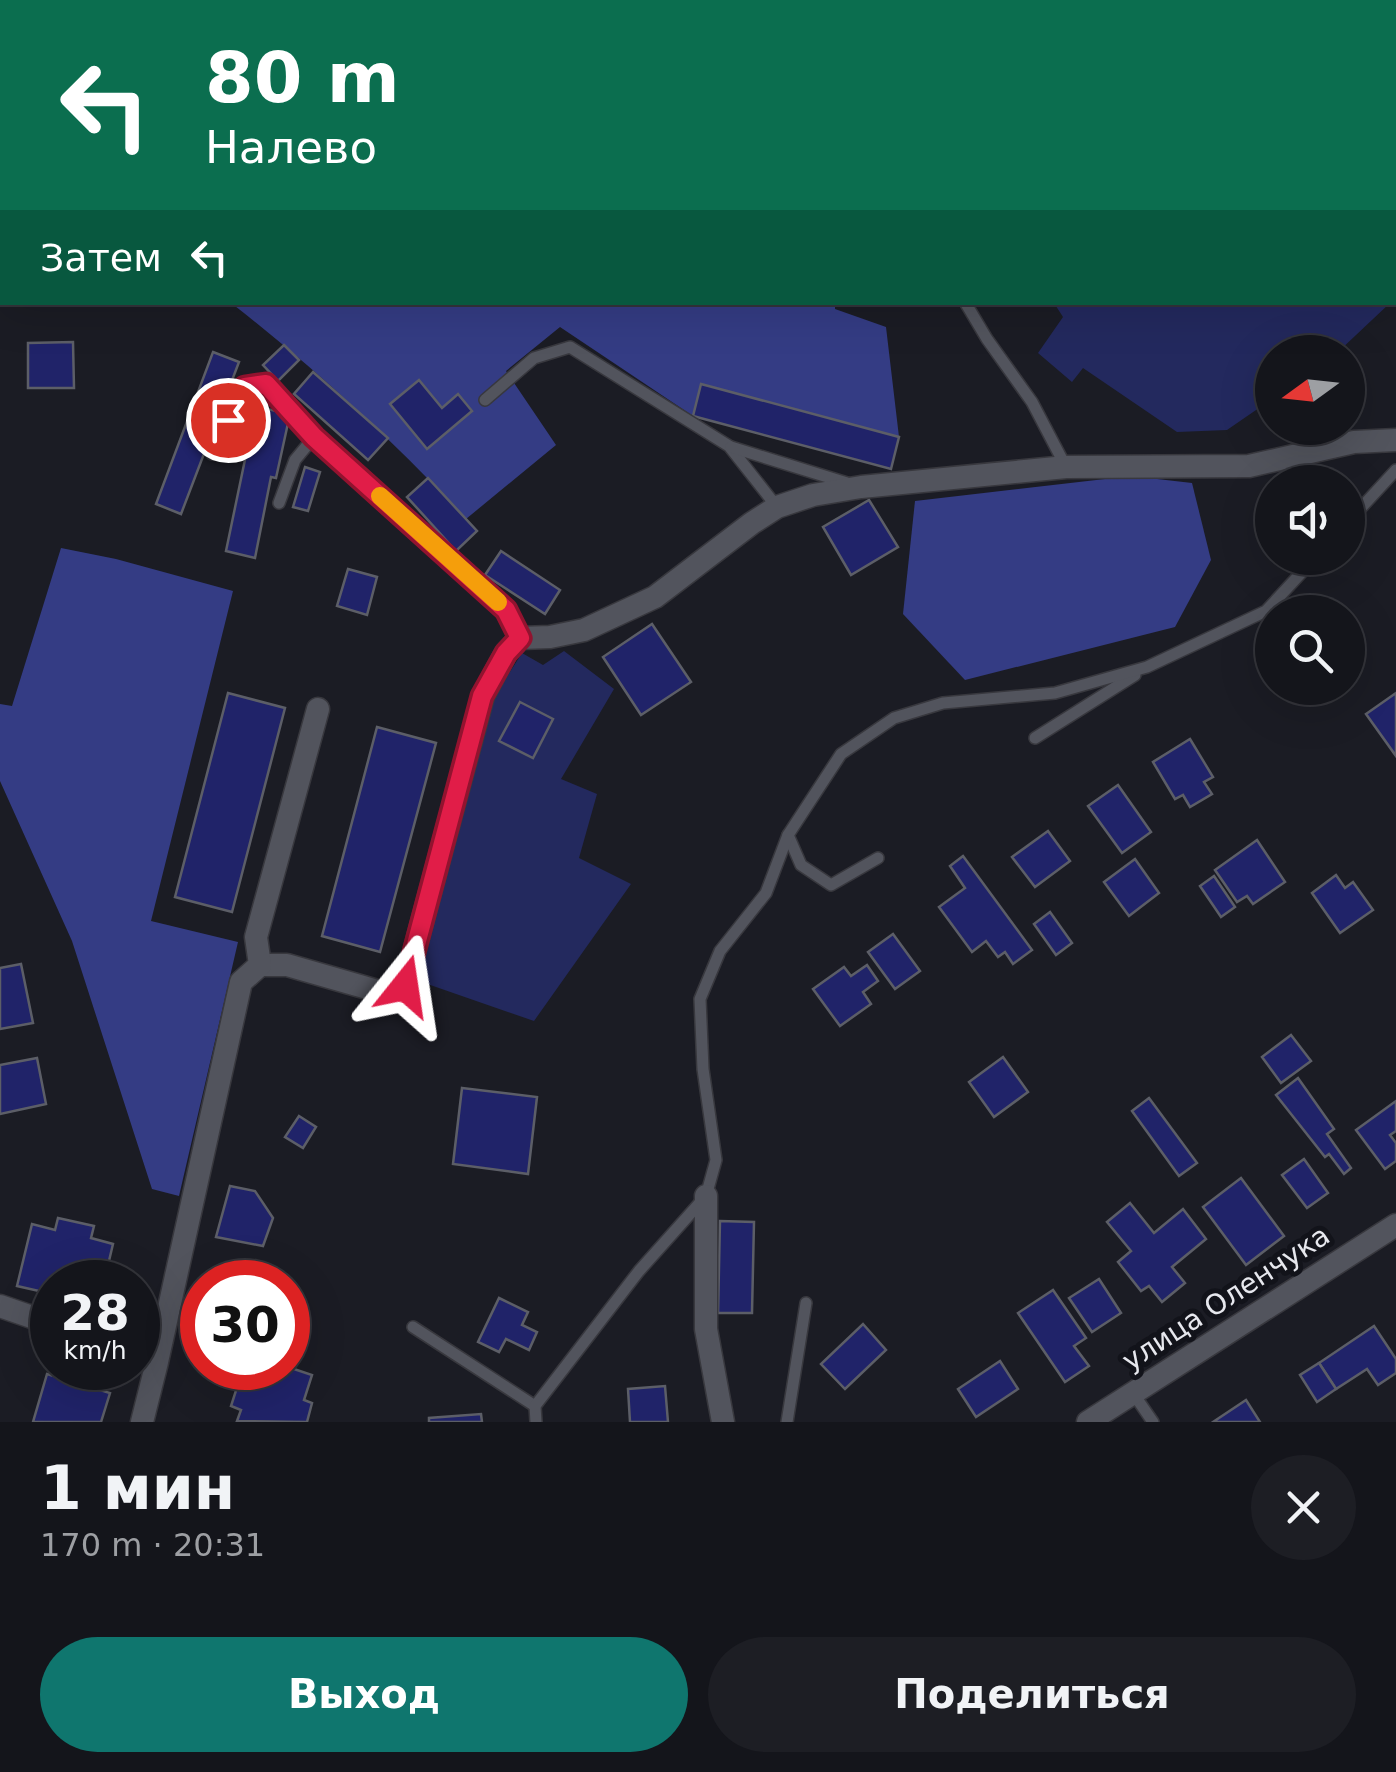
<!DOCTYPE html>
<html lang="ru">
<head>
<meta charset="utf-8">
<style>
  :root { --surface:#14151b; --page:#1d1e24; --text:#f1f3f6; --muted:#9d9fa3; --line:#33343a; --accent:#0f766e }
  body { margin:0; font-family:"DejaVu Sans",sans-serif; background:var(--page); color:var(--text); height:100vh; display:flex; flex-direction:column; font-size:38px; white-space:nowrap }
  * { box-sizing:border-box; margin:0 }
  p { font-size:32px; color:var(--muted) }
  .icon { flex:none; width:55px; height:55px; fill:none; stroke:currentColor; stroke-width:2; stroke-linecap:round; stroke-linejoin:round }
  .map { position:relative; height:1422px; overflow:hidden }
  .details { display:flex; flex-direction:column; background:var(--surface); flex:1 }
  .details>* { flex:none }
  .top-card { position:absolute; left:0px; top:0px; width:1398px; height:305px; box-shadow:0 10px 40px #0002,0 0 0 2px var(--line); background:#0b6e4f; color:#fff; overflow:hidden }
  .needle { width:65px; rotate:255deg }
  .buttons { position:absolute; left:1255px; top:335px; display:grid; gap:20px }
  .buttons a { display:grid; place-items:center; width:110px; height:110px; border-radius:50%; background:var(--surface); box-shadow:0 10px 40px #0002,0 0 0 2px var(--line); font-size:50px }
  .speed { position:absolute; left:30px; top:1260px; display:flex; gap:20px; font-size:50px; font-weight:700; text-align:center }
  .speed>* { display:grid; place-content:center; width:130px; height:130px; border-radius:50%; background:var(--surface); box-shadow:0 10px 40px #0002,0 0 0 2px var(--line); line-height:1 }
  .speed small { font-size:25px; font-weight:400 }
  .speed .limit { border:15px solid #d22; background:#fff; color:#111 }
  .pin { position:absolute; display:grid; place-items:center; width:85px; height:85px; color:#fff; margin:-42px; border:5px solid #fff; border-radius:50%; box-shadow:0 2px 10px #0007 }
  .me { position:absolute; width:110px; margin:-55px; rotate:15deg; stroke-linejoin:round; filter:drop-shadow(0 0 8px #0008) }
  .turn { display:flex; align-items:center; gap:35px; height:210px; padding:0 40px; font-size:45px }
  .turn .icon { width:130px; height:130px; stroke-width:2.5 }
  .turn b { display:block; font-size:70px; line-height:85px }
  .then { display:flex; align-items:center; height:95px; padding:0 40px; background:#0003; gap:20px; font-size:38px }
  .round { display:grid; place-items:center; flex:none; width:105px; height:105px; border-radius:52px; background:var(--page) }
  .headline { display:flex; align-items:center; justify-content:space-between; height:170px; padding:0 40px }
  h1 { font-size:60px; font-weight:600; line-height:75px }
  .button { display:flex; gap:20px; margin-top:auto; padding:20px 40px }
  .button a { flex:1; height:115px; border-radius:60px; background:var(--accent); color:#fff; font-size:40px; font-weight:600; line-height:115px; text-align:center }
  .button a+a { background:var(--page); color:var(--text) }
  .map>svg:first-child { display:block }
</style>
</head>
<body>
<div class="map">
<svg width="1396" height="1422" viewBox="0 0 1396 1422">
  <rect width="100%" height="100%" fill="#1b1c24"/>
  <!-- green -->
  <g fill="#23295e">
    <path d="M1054,303h336l-52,49h-66v47l-45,31 -50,2 -94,-64 -11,14 -34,-29 25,-36z"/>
    <path d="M564,651l50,38 -53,90 36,15 -18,64 52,26 -97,137 -121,-42 76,-274 33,-52 21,12z"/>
  </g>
  <!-- forest -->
  <g fill="#343c84">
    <path d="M234,303h601v6l51,18 13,110 -198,-52 -8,31 -133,-89 -54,44 50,74 -90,74c-71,-77 -149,-149 -231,-213z"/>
    <path d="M1131,476l61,7 19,77 -36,67 -210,53 -62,-66 12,-113z"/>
    <path d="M61,548l55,11 117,32 -82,330 87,21 -59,254 -27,-7 -80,-248 -72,-160v-77l12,2z"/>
  </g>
  <!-- building -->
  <g fill="#202369" stroke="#5c5e67" stroke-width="2.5">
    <path d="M73,342l1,46h-46v-45z"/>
    <path d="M284,345l15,15 -21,21 -15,-16z"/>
    <path d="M213,352l26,10 -58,152 -25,-10z"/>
    <path d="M313,372l75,66 -20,22 -74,-66z"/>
    <path d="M419,380l23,28 16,-14 14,17 -45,38 -37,-45z"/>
    <path d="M701,384l198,53 -8,32 -198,-53z"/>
    <path d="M258,407l32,7 -14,64 -5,-1 -16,81 -29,-7 21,-101 -7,-1 5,-26 9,2z"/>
    <path d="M305,467l15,5 -12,39 -15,-4z"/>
    <path d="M428,478l49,53 -21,20 -49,-54z"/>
    <path d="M869,500l29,47 -47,28 -28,-48z"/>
    <path d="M501,551l59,39 -15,24 -60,-39z"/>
    <path d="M348,569l29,8 -10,38 -30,-9z"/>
    <path d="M652,624l39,58 -50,33 -38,-58z"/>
    <path d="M228,693l57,15 -53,204 -57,-15z"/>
    <path d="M1396,693v63l-30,-42z"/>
    <path d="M520,702l33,17 -20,39 -34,-17z"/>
    <path d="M377,727l59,16 -56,209 -58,-16z"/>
    <path d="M1190,739l23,38 -9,5 8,12 -22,13 -7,-12 -8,4 -22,-37z"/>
    <path d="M1118,785l33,47 -29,21 -34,-47z"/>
    <path d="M1048,831l22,30 -35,26 -23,-30z"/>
    <path d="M1257,840l28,42 -32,22 -6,-8 -10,6 -22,-32z"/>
    <path d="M963,856l69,94 -19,14 -8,-12 -7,5 -12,-16 -14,11 -33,-45 26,-19 -15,-22z"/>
    <path d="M1135,859l24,34 -30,23 -25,-34z"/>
    <path d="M1336,875l9,13 8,-6 20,28 -33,23 -28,-40z"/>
    <path d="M1214,876l21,31 -14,10 -21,-31z"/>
    <path d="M1050,912l22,31 -16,12 -22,-31z"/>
    <path d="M893,934l27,37 -25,18 -27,-37z"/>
    <path d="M21,964l12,59 -33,6v-61z"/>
    <path d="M867,965l11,16 -15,11 8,12 -31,22 -27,-37 31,-22 7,9z"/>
    <path d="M1291,1035l20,26 -30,22 -19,-26z"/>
    <path d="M1003,1057l25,35 -34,25 -25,-35z"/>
    <path d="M37,1058l9,46 -46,10v-49z"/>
    <path d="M1298,1078l36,51 -7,5 24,34 -7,6 -15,-20 -4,3 -49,-62z"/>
    <path d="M462,1088l75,9 -9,77 -75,-10z"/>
    <path d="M1149,1098l48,65 -18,13 -47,-65z"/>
    <path d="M1396,1101v30l-6,4 6,8v18l-11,8 -29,-39z"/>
    <path d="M299,1116l17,11 -13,21 -18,-11z"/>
    <path d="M1304,1159l24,34 -21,15 -25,-33z"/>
    <path d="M1241,1178l43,58 -38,29 -43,-58z"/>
    <path d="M230,1186l25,5 18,27 -10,28 -47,-9z"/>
    <path d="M1130,1203l24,30 29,-24 23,30 -34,28 13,16 -23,19 -13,-16 -8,5 -23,-29 13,-11 -24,-29z"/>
    <path d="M58,1218l36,8 -3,12 22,6 -9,38h-52v12l-35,-8 15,-62 23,6z"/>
    <path d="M720,1221l34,1 -2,91h-34z"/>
    <path d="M1099,1279l22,34 -29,19 -23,-34z"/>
    <path d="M1053,1290l33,48 -12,8 15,20 -24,16 -47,-69z"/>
    <path d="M499,1298l29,14 -6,13 15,7 -8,18 -23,-11 -7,13 -21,-10z"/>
    <path d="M863,1324l23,26 -41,39 -24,-25z"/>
    <path d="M1374,1326l22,33v14l-18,12 -11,-16 -31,20 -17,-26z"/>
    <path d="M1000,1361l18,28 -42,28 -18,-28z"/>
    <path d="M1319,1363l17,26 -19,13 -17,-27z"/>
    <path d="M288,1367l24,8 -8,25 8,3 -5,19 -70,-1 4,-11 -10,-4 10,-31 13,4 4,-11 22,6 2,-6z"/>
    <path d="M47,1374l63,19 -9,29h-68z"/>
    <path d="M665,1386l3,36h-38l-2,-33z"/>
    <path d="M1246,1400l14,22h-47z"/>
    <path d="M481,1414l1,8h-53v-4z"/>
  </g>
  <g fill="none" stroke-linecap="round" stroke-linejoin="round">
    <!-- lane casing -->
    <g stroke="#38383e" stroke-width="14">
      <g id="lane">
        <path d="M965,302l22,37 45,63 34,65"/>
        <path d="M485,400l49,-42 36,-11 159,99 48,61"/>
        <path d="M731,447l116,36"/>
        <path d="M212,454l33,-67 20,-2 49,52 193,173 13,28"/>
        <path d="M279,503l16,-43 19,-23"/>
        <path d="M1348,522l48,-52"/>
        <path d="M1035,738l100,-63"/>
        <path d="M788,835l13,30 30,20 47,-27"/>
        <path d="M413,1327l122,79"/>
        <path d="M1133,1393l20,29"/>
        <path d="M536,1422l-1,-16 104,-135 67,-75 10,-36 -13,-91 -3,-70 20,-48 46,-58 22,-58 53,-81 53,-36 49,-15 112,-10 92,-26 119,-56 49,-53"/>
        <path d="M787,1422l19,-119"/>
      </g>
    </g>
    <!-- street casing -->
    <g stroke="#38383e" stroke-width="25">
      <g id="street">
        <path d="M260,965h27l101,29 17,-8 78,-290 23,-43 14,-15 30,-1 34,-7 71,-33 97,-74 25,-16 36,-12 48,-8 205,-20 183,-1 105,-24 42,-2"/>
        <path d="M706,1196v133l17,93"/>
        <path d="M0,1306l52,18"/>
        <path d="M142,1422l15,-60 84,-380 19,-17 -4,-28 62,-228"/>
        <path d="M1088,1422l308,-197"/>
      </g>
    </g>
    <!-- lane -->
    <use href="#lane" stroke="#52545d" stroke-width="11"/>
    <!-- street -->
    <use href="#street" stroke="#52545d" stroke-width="22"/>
  </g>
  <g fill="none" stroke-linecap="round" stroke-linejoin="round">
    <!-- route casing -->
    <g stroke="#92132f" stroke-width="25">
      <path id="route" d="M228,420l17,-33 21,-3 48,53 192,173 14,28 -14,15 -24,43 -77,290"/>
    </g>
    <!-- route -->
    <use href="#route" stroke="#e11d48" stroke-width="18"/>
    <!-- slow -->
    <path stroke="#f59e0b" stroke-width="18" d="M380,496l118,106"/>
  </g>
  <g text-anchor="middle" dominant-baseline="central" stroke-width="10" stroke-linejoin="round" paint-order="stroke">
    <!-- street labels -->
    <g font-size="28" fill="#e7e8ee" stroke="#12131a">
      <text transform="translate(1226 1298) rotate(-33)">улица Оленчука</text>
    </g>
  </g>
</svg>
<div class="buttons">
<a><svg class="needle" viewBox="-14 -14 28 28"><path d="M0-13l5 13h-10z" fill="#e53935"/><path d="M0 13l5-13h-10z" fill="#9d9fa3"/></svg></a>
<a><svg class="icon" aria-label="sound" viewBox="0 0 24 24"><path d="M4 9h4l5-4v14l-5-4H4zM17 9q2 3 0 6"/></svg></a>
<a><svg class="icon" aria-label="search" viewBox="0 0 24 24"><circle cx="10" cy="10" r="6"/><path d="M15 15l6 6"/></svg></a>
</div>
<div class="speed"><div>28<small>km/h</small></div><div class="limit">30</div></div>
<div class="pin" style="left:228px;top:420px;background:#d93025"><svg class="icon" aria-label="arrive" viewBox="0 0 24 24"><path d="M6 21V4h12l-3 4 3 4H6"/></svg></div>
<svg class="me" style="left:405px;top:986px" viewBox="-20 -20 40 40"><path d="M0-17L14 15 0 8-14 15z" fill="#e11d48" stroke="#fff" stroke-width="4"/></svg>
<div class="top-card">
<div class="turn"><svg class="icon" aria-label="left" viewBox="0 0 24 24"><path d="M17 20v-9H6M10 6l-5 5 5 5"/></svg><div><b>80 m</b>Налево</div></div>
<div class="then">Затем<svg class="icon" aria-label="left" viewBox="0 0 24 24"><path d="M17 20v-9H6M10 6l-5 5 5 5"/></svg></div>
</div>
</div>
<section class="details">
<div class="headline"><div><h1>1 мин</h1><p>170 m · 20:31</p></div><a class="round"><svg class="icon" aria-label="close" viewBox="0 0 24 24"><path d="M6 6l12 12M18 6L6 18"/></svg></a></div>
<div class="button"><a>Выход</a><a>Поделиться</a></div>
</section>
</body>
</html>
